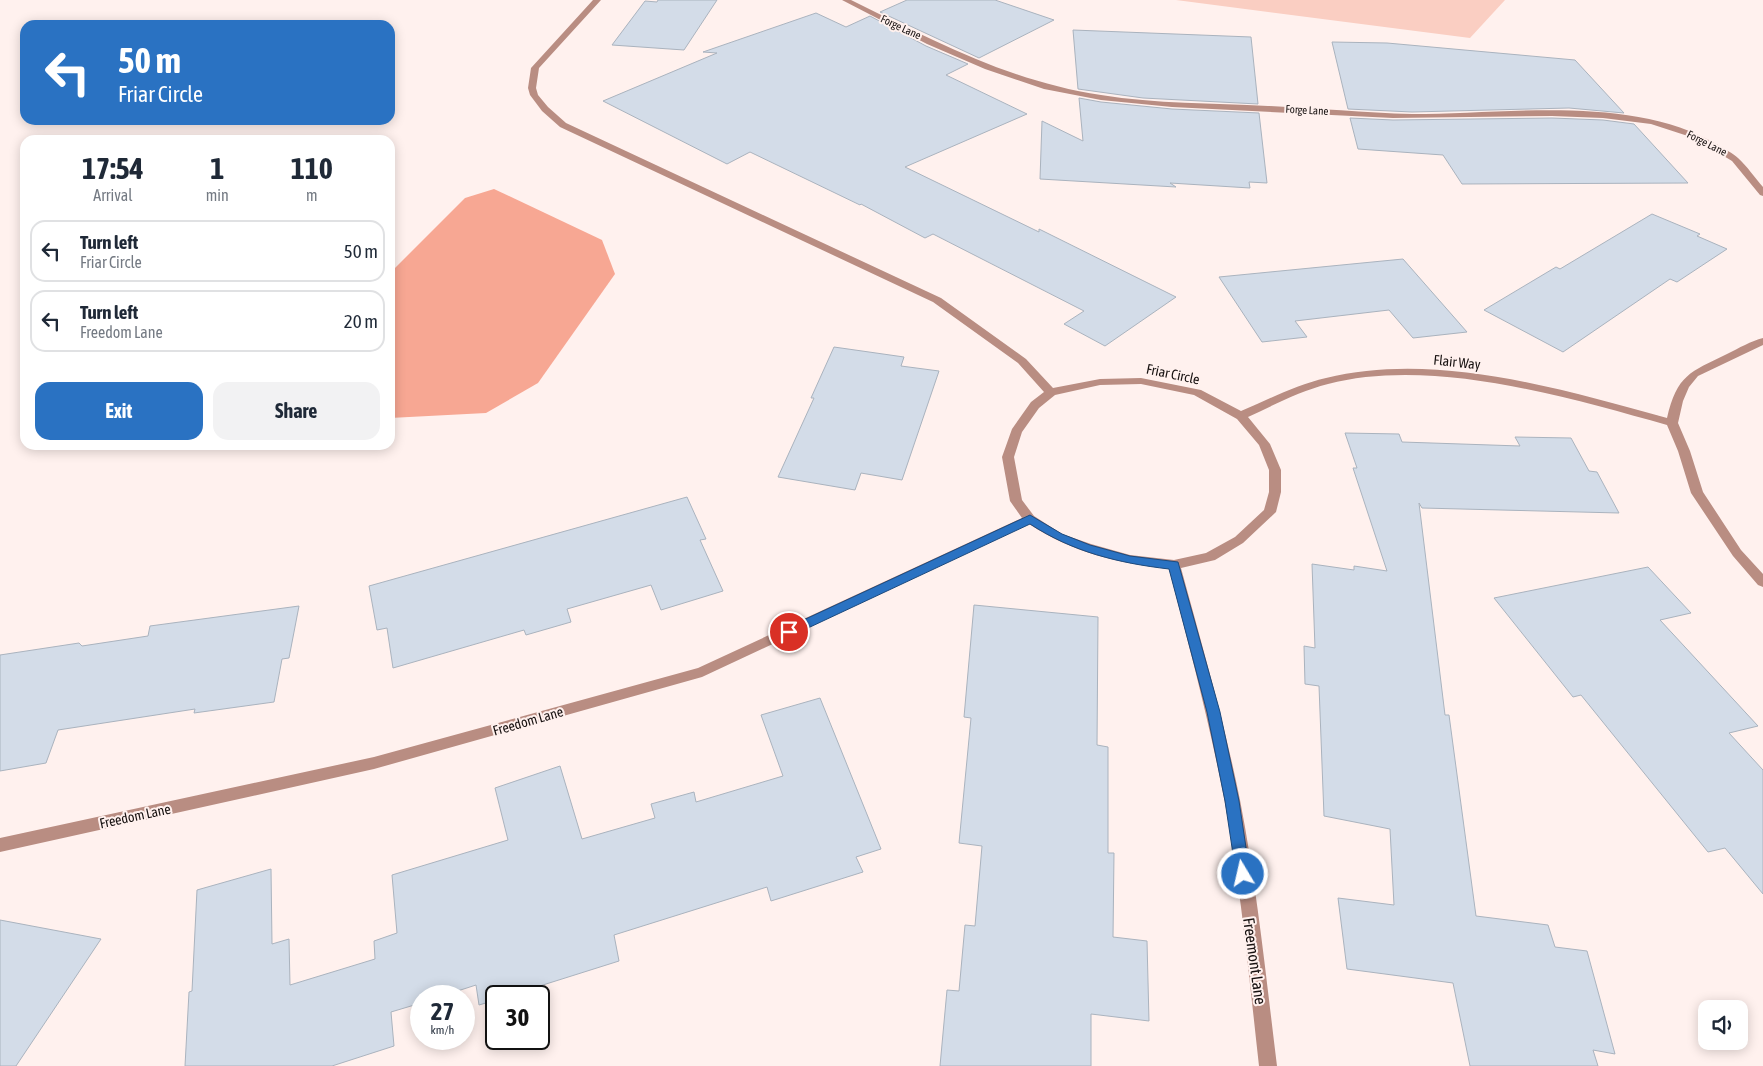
<!DOCTYPE html>
<html lang="en">
<head>
<meta charset="utf-8">
<style>
  :root { --surface:#fff; --page:#f2f2f3; --text:#1f2937; --muted:#747a83; --line:#e0e1e3; --accent:#2a72c2 }
  body { margin:0; font-family:"Asap Condensed",sans-serif; background:var(--page); color:var(--text); height:100vh; display:flex; flex-direction:column; font-size:19px; white-space:nowrap }
  * { box-sizing:border-box; margin:0 }
  p { font-size:16px; color:var(--muted) }
  .icon { flex:none; width:28px; height:28px; fill:none; stroke:currentColor; stroke-width:2; stroke-linecap:round; stroke-linejoin:round }
  .map { position:relative; flex:1; overflow:hidden }
  .drawer { position:absolute; left:20px; top:135px; width:375px; height:315px; display:flex; flex-direction:column; background:var(--surface); border-radius:15px; box-shadow:0 2px 12px #0003 }
  .drawer>* { flex:none }
  .banner { position:absolute; left:20px; top:20px; width:375px; height:105px; border-radius:15px; box-shadow:0 2px 12px #0003; background:#2a72c2; color:#fff; overflow:hidden }
  .controls { position:absolute; left:1698px; top:1000px; display:grid; gap:10px }
  .controls a { display:grid; place-items:center; width:50px; height:50px; border-radius:10px; background:var(--surface); box-shadow:0 2px 12px #0003; font-size:25px }
  .speed { position:absolute; left:410px; top:985px; display:flex; gap:10px; font-size:25px; font-weight:700; text-align:center }
  .speed>* { display:grid; place-content:center; width:65px; height:65px; border-radius:50%; background:var(--surface); box-shadow:0 2px 12px #0003; line-height:1 }
  .speed small { font-size:12px; font-weight:400 }
  .speed .limit { border:2px solid #111; border-radius:8px; background:#fff; color:#111 }
  .pin { position:absolute; display:grid; place-items:center; width:42px; height:42px; color:#fff; margin:-21px; border:2px solid #fff; border-radius:50%; box-shadow:0 1px 5px #0007 }
  .me { position:absolute; width:55px; margin:-28px; rotate:351deg; stroke-linejoin:round; filter:drop-shadow(0 0 4px #0008) }
  .turn { display:flex; align-items:center; gap:18px; height:105px; padding:0 15px; font-size:22px }
  .turn .icon { width:65px; height:65px; stroke-width:2.5 }
  .turn b { display:block; font-size:35px; line-height:42px }
  .eta { display:flex; justify-content:space-evenly; align-items:center; height:85px; text-align:center }
  .eta b { font-size:30px; font-weight:700; line-height:35px }
  .primary-button { display:flex; gap:10px; margin-top:auto; padding:10px 15px }
  .primary-button a { flex:1; height:58px; border-radius:15px; background:var(--accent); color:#fff; font-size:20px; font-weight:700; line-height:58px; text-align:center }
  .primary-button a+a { background:var(--page); color:var(--text) }
  ul { padding:0; list-style:none }
  li { display:flex; align-items:center; gap:15px; height:62px; margin:0 10px 8px; padding:0 5px; border:2px solid var(--line); border-radius:15px }
  li div { flex:1 }
  li b { display:block; font-size:19px }
  li em { font-style:normal }
  .map>svg:first-child { display:block }
</style>
</head>
<body>
<div class="map">
<svg width="1763" height="1066" viewBox="0 0 1763 1066">
  <rect width="100%" height="100%" fill="#fff1ee"/>
  <!-- green -->
  <path fill="#facec2" d="M1176,0h329l-35,38z"/>
  <!-- water -->
  <path fill="#f7a793" d="M494,189l108,51 13,34 -77,109 -52,30 -96,5v-145l75,-75z"/>
  <!-- building -->
  <g fill="#d3dce8" stroke="#aab3be">
    <path d="M658,0h59l-33,50 -72,-5 33,-44 12,1z"/>
    <path d="M907,0h88l59,20 -75,38 -99,-46z"/>
    <path d="M816,13l30,14 24,-11 56,30 42,18 -22,11 81,39 -122,53 134,65v-3l137,68 -71,49 -41,-22 20,-13 -151,-77 -8,4 -64,-34 -1,1 -110,-53 -23,12 -124,-63 114,-48 -14,-1z"/>
    <path d="M1073,30l178,7 7,67 -115,-6 -65,-9z"/>
    <path d="M1332,42l55,1 188,17 49,53 -55,-5 -157,4 -64,-3z"/>
    <path d="M1079,98l22,4 71,7 87,4 8,70 -18,-1 1,6 -80,-5 6,4 -136,-8 2,-58 41,20z"/>
    <path d="M1350,118l43,2 159,-2 51,2 31,4 54,59 -226,1 -19,-29 -85,-6z"/>
    <path d="M1652,214l48,20 -3,2 30,13 -50,33 -7,-3 -107,73 -79,-42 72,-43 4,2z"/>
    <path d="M1403,259l64,73 -54,6 -24,-28 -94,11 12,16 -45,5 -43,-65z"/>
    <path d="M834,347l70,10 -3,9 38,5 -37,109 -41,-7 -6,17 -77,-13 36,-79h-3z"/>
    <path d="M1345,433l54,1 3,8 118,4 -5,-9 56,1 18,33 8,1 22,41 -197,-5 -3,-5 26,212h4l27,201 72,9 7,22 32,4 28,103 -22,-4 5,16h-128l-17,-83 -106,-14 -9,-71 56,7 -4,-76 -66,-13 -5,-130 -14,-2 -1,-38 11,2 -3,-84 42,6v-4l33,5 -34,-103h4z"/>
    <path d="M687,497l19,42 -6,1 23,51 -62,19 -10,-25 -84,24 4,13 -45,13 -2,-5 -131,38 -6,-40 -10,2 -8,-44z"/>
    <path d="M1648,567l43,46 -31,7 98,106 -29,7 34,37v124l-38,-46 -17,4 -127,-157 -8,2 -79,-99z"/>
    <path d="M974,605l124,12 -1,128 11,2v106h6l-1,84 34,4 2,80 -58,-7v52h-151l7,-76 12,1 6,-66 10,1 7,-80 -23,-3 12,-125 -7,-1z"/>
    <path d="M299,606l-10,52 -7,1 -8,43 -80,11 1,-4 -137,21 -12,33 -46,8v-116l79,-12 3,3 66,-10 2,-10z"/>
    <path d="M820,698l61,151 -25,8 7,15 -92,29 -4,-14 -153,48 5,26 -111,35h-12v4l-17,5 -3,-20 -34,11h-21v7l-30,9 3,34 -62,20h-147l4,-74 3,-1 5,-101 74,-21 1,75 17,-5 1,46 85,-26 -1,-18 23,-8 -5,-58 116,-35 -13,-52 65,-22 22,73 73,-21 -4,-14 43,-12 2,10 87,-26 -22,-61z"/>
    <path d="M0,920l101,19 -85,127h-16z"/>
  </g>
  <g fill="none" stroke-linecap="round" stroke-linejoin="round">
    <!-- minor -->
    <g fill="#b98d82" fill-rule="evenodd">
      <path d="M593,0h8l-62,68 -3,20 2,7 10,12 18,16 375,175 85,61 27,29 47,-9 41,-1 60,12 40,21c28,-12 55,-26 85,-33 110,-27 235,11 341,40 10,-43 23,-46 60,-64 12,-6 24,-13 36,-16v7l-65,31 -9,11 -6,14 -5,22 12,28 13,41 38,58 22,24v13l-5,-2 -25,-29 -42,-63 -13,-42 -11,-26c-100,-28 -235,-68 -339,-41 -28,7 -54,21 -80,33l22,27 11,26v22l-5,20 -33,31 -28,17 -34,8c21,77 43,153 59,232 17,88 26,177 37,266h-18c-10,-89 -18,-179 -35,-268 -15,-77 -35,-153 -55,-229 -51,-6 -96,-16 -140,-45l-327,153 -328,92 -374,83v-14l374,-81 324,-89 324,-150 -12,-17 -8,-44 10,-28 19,-27 13,-10 -26,-29 -85,-61 -373,-175 -18,-16 -12,-16 -2,-7 3,-20zM1141,384l53,11 43,24 22,26 10,25v22l-5,18 -29,27 -29,16 -32,7 -44,-5 -39,-11 -29,-10 -28,-18 -12,-16 -8,-43 8,-25 17,-24 16,-13 45,-10z"/>
      <path d="M842,0h9c81,40 160,82 250,95 55,9 112,8 167,11 48,2 96,7 144,8 95,0 221,-20 306,31 6,4 15,8 20,13 9,8 17,20 25,29v9l-3,-1 -28,-34 -38,-23 -43,-14 -48,-6 -51,-2 -159,2 -221,-11 -71,-7 -57,-11 -59,-20 -58,-25z"/>
    </g>
  </g>
  <!-- route -->
  <path fill="#2a72c2" stroke="#1b4a7e" d="M1030,515l32,19 28,11 40,11 48,6 42,150 19,89 11,73 -2,5 -5,2 -5,-2 -2,-5 -11,-73 -18,-89 -38,-143c-51,-6 -96,-17 -139,-45l-237,111h-9l-2,-3 2,-3z"/>
  <g text-anchor="middle" dominant-baseline="central" stroke-width="4" stroke-linejoin="round" paint-order="stroke">
    <!-- far-street labels -->
    <g font-size="11" fill="#171110" stroke="#fff1ee">
      <text transform="translate(901 27) rotate(25)">Forge Lane</text>
      <text transform="translate(1307 110) rotate(3)">Forge Lane</text>
      <text transform="translate(1707 143) rotate(27)">Forge Lane</text>
    </g>
    <!-- street labels -->
    <g font-size="14" fill="#171110" stroke="#fff1ee">
      <text transform="translate(1457 362) rotate(6)">Flair Way</text>
      <text transform="translate(1173 374) rotate(12)">Friar Circle</text>
      <text transform="translate(528 721) rotate(-16)">Freedom Lane</text>
      <text transform="translate(135 816) rotate(-12)">Freedom Lane</text>
    </g>
    <!-- near-street labels -->
    <g font-size="16" fill="#171110" stroke="#fff1ee">
      <text transform="translate(1255 961) rotate(82)">Freemont Lane</text>
    </g>
  </g>
</svg>
<div class="controls">
<a><svg class="icon" aria-label="sound" viewBox="0 0 24 24"><path d="M4 9h4l5-4v14l-5-4H4zM17 9q2 3 0 6"/></svg></a>
</div>
<div class="speed"><div>27<small>km/h</small></div><div class="limit">30</div></div>
<div class="pin" style="left:789px;top:632px;background:#d93025"><svg class="icon" aria-label="arrive" viewBox="0 0 24 24"><path d="M6 21V4h12l-3 4 3 4H6"/></svg></div>
<svg class="me" style="left:1243px;top:874px" viewBox="-20 -20 40 40"><circle r="17" fill="#2a72c2" stroke="#fff" stroke-width="3"/><path d="M0-11L8 9 0 5-8 9z" fill="#fff"/></svg>
<div class="banner">
<div class="turn"><svg class="icon" aria-label="left" viewBox="0 0 24 24"><path d="M17 20v-9H6M10 6l-5 5 5 5"/></svg><div><b>50 m</b>Friar Circle</div></div>
</div>
<section class="drawer">
<div class="eta">
<div><b>17:54</b><p>Arrival</p></div>
<div><b>1</b><p>min</p></div>
<div><b>110</b><p>m</p></div>
</div>
<ul>
<li><svg class="icon" aria-label="left" viewBox="0 0 24 24"><path d="M17 20v-9H6M10 6l-5 5 5 5"/></svg><div><b>Turn left</b><p>Friar Circle</p></div><em>50 m</em></li>
<li><svg class="icon" aria-label="left" viewBox="0 0 24 24"><path d="M17 20v-9H6M10 6l-5 5 5 5"/></svg><div><b>Turn left</b><p>Freedom Lane</p></div><em>20 m</em></li>
</ul>
<div class="primary-button"><a>Exit</a><a>Share</a></div>
</section>
</div>
</body>
</html>
